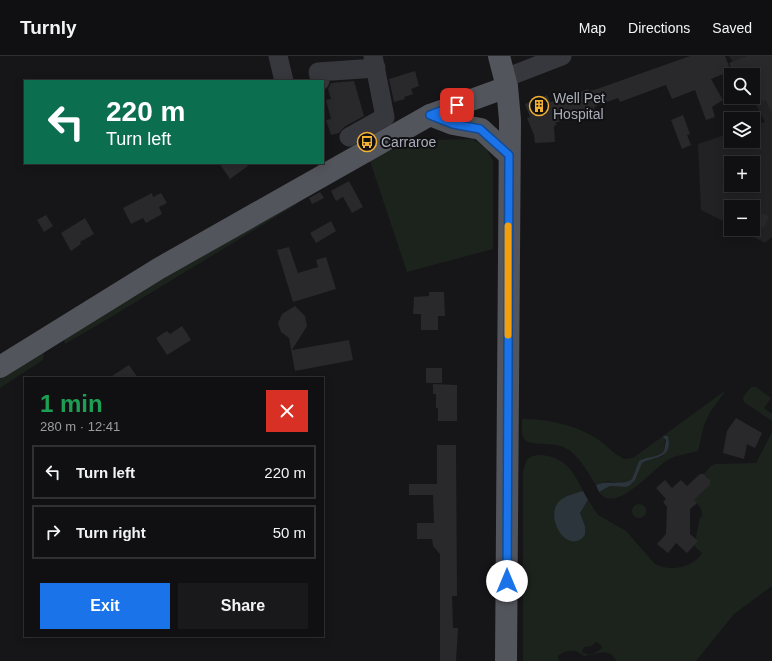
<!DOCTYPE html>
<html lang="en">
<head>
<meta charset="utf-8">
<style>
  :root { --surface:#101012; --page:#19191b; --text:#f1f3f6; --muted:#9c9d9f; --line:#303032; --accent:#1a73e8 }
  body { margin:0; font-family:Helvetica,sans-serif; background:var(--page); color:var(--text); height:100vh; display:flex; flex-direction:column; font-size:15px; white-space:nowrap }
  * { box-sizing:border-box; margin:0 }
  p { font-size:13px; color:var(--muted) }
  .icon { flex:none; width:22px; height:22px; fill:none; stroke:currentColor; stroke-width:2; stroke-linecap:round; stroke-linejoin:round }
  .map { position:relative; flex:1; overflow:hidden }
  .drawer { position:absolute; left:24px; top:321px; width:300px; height:260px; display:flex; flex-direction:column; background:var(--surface); border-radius:0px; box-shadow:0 2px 10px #0003,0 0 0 1px var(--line) }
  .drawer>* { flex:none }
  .hud { position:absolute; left:24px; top:24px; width:300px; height:84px; border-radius:0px; box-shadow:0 2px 10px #0003,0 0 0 1px var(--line); background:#0b6e4f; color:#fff; overflow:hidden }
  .fabs { position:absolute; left:724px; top:12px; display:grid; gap:8px }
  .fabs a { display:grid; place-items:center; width:36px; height:36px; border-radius:0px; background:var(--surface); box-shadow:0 2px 10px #0003,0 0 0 1px var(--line); font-size:20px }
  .pin { position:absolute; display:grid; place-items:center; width:34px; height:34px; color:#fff; margin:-17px; border-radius:8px; box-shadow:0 2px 6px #0006 }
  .me { position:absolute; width:44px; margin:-22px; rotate:0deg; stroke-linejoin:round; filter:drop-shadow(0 0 3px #0008) }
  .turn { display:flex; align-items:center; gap:14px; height:84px; padding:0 16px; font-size:18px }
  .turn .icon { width:52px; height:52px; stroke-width:2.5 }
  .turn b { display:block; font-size:28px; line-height:34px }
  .round { display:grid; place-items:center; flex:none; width:42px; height:42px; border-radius:0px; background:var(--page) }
  .headline { display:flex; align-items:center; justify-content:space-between; height:68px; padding:0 16px }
  h1 { font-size:24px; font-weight:700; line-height:30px; color:#1e9e55 }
  .action { display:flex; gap:8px; margin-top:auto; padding:8px 16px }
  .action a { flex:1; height:46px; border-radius:0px; background:var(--accent); color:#fff; font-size:16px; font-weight:700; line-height:46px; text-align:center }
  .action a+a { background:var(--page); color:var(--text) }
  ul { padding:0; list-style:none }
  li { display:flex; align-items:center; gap:12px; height:54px; margin:0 8px 6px; padding:0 8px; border:2px solid var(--line); border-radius:0px }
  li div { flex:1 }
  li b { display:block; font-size:15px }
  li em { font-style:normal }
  header { display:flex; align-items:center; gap:24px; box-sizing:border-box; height:56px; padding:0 20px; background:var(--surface); border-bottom:1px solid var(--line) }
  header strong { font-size:19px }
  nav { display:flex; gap:22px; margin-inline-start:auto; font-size:14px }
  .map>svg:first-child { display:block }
</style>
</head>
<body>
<header>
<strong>Turnly</strong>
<nav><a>Map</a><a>Directions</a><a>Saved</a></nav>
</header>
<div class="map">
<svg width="772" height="605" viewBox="0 0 772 605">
  <rect width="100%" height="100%" fill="#161618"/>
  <!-- built -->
  <path fill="#222225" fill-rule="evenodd" d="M729,0h43v181l-7,6 -27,-14h15v-22h-22v18l-30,-15 -3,-66 33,-11v8h22v-15l12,-4 -13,-25 1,-22h-13zM731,107h22v22h-22z"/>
  <!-- green -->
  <g fill="#1c231d" fill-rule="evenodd">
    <path d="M473,83l13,9 7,13v88l-86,23 -37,-111 1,-5 58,-16z"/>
    <path d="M294,145l3,3 -186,113 -46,27 -2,-8z"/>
    <path d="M44,296l-1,8 -43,28v-11z"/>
    <path d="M751,331h5l15,11 -7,10 8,6v7l-28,-19 -1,-5z"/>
    <path d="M726,334l-16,22 -6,13 -6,26c-10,3 -24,4 -32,10 -14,9 -51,54 -67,31l11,-6 16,1 10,-12 6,-12 21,-7 6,-18h-4l-1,13c-6,6 -16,6 -25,10l-7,18 -4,3 -6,2 -14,-3 -12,4c-9,-14 -17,-30 -32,-38 -10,-4 -36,-2 -39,-7 -5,-5 -3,-15 -3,-21 24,0 51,5 72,18 11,6 19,17 30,22l9,-1z"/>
    <path d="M772,376v154l-38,28 -38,47h-79l-6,-7 -7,-2 -20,4c-8,-7 -18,-7 -26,0l1,5h-36v-189c1,-3 2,-9 4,-12 8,-10 30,-3 38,4 8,7 13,17 18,27l-13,4 9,45 6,-5v-9l-5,-13 8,-13 10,15 28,16 29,33c15,8 38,4 47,-11l-8,-7 6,-29h2c1,-8 -3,-11 -8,-17l16,-15 -1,-7 -5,-4 7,-8 5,-2 40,-1zM596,586l5,3 1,3c-5,5 -14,9 -20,4l2,-5 7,-1z"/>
    <circle cx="639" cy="455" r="7"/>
  </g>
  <!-- water -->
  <g fill="#2c353c">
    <path d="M664,380h4c5,23 -12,20 -26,27l-7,17 -5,5 -4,2 -16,-1 -11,6 -3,-7c14,-6 26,2 36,-6l7,-18c8,-5 19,-3 25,-10l2,-11 -3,-3z"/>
    <path d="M583,435l5,9 -8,13 5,13v9c-18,23 -44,-22 -23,-36 6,-4 14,-6 21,-8z"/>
  </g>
  <!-- building -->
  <g fill="#29292c">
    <path d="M690,0h35l6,15 -20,8 12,21 -11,7 3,10 -9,3 -11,-30 -23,9 -6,-14 -46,17 -2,-4 -24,9 1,2 -40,14 2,2 -3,1 1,16 -20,1 -1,-8 -7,-17 3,-1 -5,-13 22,-9 3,7 38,-13 1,2 8,-2z"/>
    <path d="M747,0h25v58l-6,-14 -4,1 -4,-11 3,-2 -7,-20 -20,7 -5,-12z"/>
    <path d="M415,15l4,15 -8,3 2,5 -9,3 1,2 -11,3 -5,-23z"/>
    <path d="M354,25l10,35 -20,11 -5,6 -8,2 -5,-15 5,-1 -5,-19 5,-1 -3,-10 3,-6z"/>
    <path d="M683,59l7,19 -3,1 4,10 -9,4 -11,-29z"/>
    <path d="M219,107h33l-22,16z"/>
    <path d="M349,125l14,26 -11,6 -9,-16 -7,4 -5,-10z"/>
    <path d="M320,136l4,6 -12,6 -3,-6z"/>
    <path d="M152,137l1,4 8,-4 6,10 -8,4 3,7 -16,9 -3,-5 -12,6 -8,-16z"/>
    <path d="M753,154l16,6 -5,12 -11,-4z"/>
    <path d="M46,159l7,11 -9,6 -7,-12z"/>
    <path d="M85,162l9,16 -14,8 1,2 -10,7 -10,-18z"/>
    <path d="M331,165l5,10 -20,12 -6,-10z"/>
    <path d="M289,191l9,26 20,-6 -2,-7 10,-3 10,32 -43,13 -16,-52z"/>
    <path d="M429,236h15l1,24h-7v14h-17v-16h-8l1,-17 15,-1z"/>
    <path d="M295,250l10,10 2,10 -15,24 57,-10 4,20 -58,11 -6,-33 -8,-6 -3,-9 4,-9z"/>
    <path d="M182,270l9,14 -24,15 -11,-17 11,-7 3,3z"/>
    <path d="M129,309l9,13h-29z"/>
    <rect x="426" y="312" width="16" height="15"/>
    <path d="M433,328l24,1v36h-19v-13h-2v-14h-3z"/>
    <path d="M736,362l26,15 -7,15 -8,-4 -3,15 -21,-6 4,-22z"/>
    <path d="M437,389h19l1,151h-5l1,32h5l-2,33h-16v-107l-7,-8 -1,-7h-15v-16h17l-1,-28h-24v-11h28z"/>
    <path d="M700,418h4l6,6v5l-16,15 3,3 -7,6v25l8,7 -11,12 -11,-10 -8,10 -11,-9 9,-10 1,-27 -4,-5 3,-3 -10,-11 9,-8 7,8 9,-8 6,6z"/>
  </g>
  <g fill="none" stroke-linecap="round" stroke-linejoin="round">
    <!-- minor -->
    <g stroke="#37383d" stroke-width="19">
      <path d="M278,0l6,25"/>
      <path d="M505,22l57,-22"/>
      <path d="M320,25l-2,-9 58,-4"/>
      <path d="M349,81l36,-20 -12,-61"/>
    </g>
    <!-- major -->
    <g stroke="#53555c" stroke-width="22">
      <path d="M499,0l8,31 3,33 -4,541"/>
      <path d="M430,59l23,9 28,5 28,26"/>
      <path d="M0,311l158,-98 272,-154 77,-28"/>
    </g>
  </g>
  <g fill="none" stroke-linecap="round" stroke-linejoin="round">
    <!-- route casing -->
    <g stroke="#114b97" stroke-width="10">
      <path id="route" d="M457,49l-27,10 23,9 27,5 29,26 -2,426"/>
    </g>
    <!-- route -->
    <use href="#route" stroke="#1a73e8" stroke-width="7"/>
    <!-- slow -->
    <path stroke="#f59e0b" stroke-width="7" d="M508,279v-109"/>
  </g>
  <!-- icons -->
  <defs>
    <g id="building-ring" transform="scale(1)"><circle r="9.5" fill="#111113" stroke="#f2b134" stroke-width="1.5"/><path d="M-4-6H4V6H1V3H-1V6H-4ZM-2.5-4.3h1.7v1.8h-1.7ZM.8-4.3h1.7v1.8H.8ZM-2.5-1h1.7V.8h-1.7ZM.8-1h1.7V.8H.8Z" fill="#f2b134"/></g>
    <g id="bus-ring" transform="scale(1)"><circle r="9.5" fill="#111113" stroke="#f2b134" stroke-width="1.5"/><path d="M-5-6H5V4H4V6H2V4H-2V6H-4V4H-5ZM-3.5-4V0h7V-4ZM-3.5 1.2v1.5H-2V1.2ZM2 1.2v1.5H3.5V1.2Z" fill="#f2b134"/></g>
  </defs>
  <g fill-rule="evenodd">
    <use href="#building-ring" x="539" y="50"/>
    <use href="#bus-ring" x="367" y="86"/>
  </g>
  <g text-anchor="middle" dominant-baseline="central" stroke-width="4" stroke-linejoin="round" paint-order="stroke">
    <!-- poi labels -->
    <g font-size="14" fill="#a8adb8" stroke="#111113" text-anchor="start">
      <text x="553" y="42">Well Pet<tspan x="553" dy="16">Hospital</tspan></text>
      <text x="381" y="86">Carraroe</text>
    </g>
  </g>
</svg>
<div class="fabs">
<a><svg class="icon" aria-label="search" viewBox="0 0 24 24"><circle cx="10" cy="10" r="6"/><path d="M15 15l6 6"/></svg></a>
<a><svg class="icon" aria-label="layers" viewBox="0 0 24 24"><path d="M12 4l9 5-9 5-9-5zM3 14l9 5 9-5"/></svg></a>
<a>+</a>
<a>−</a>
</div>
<div class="pin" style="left:457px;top:49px;background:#d93025"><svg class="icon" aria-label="arrive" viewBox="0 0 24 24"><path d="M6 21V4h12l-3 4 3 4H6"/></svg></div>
<svg class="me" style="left:507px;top:525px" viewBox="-20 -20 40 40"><circle r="19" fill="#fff"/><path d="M0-13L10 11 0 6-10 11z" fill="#1a73e8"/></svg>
<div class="hud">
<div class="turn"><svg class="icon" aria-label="left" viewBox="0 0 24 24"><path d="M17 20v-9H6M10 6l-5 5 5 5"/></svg><div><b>220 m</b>Turn left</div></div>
</div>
<section class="drawer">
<div class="headline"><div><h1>1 min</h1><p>280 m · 12:41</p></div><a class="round" style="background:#d93025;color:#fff"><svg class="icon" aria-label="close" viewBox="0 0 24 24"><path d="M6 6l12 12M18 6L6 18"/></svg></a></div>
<ul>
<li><svg class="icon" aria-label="left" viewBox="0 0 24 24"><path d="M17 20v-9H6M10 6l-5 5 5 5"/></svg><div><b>Turn left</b></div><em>220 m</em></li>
<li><svg class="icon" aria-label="right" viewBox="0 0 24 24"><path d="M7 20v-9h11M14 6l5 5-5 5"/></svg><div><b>Turn right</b></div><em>50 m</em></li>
</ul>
<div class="action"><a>Exit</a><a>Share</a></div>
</section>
</div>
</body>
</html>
